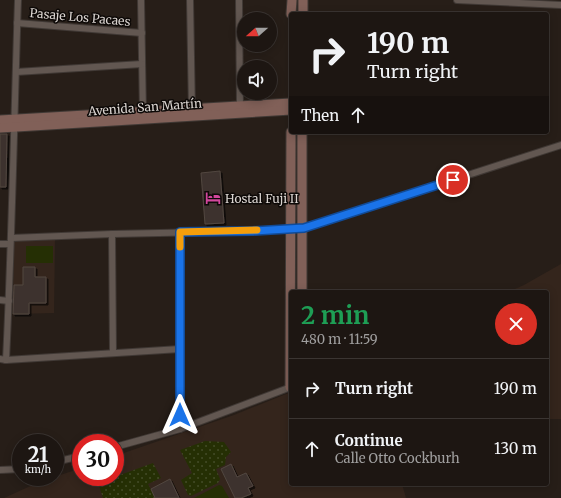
<!DOCTYPE html>
<html lang="en">
<head>
<meta charset="utf-8">
<style>
  :root { --surface:#1d1612; --page:#251f1b; --text:#f1f3f6; --muted:#a09f9f; --line:#3b3532 }
  body { margin:0; font-family:Merriweather,serif; background:var(--page); color:var(--text); height:100vh; display:flex; flex-direction:column; font-size:15px; white-space:nowrap }
  * { box-sizing:border-box; margin:0 }
  p { font-size:13px; color:var(--muted) }
  .icon { flex:none; width:22px; height:22px; fill:none; stroke:currentColor; stroke-width:2; stroke-linecap:round; stroke-linejoin:round }
  .map { position:relative; flex:1; overflow:hidden }
  .drawer { position:absolute; left:289px; top:290px; width:260px; height:196px; display:flex; flex-direction:column; background:var(--surface); border-radius:4px; box-shadow:0 2px 10px #0003,0 0 0 1px var(--line) }
  .drawer>* { flex:none }
  .banner { position:absolute; left:289px; top:12px; width:260px; height:122px; border-radius:4px; box-shadow:0 2px 10px #0003,0 0 0 1px var(--line); background:#1d1612; color:var(--text); overflow:hidden }
  .needle { width:26px; rotate:249deg }
  .fabs { position:absolute; left:237px; top:12px; display:grid; gap:8px }
  .fabs a { display:grid; place-items:center; width:40px; height:40px; border-radius:50%; background:var(--surface); box-shadow:0 2px 10px #0003,0 0 0 1px var(--line); font-size:20px }
  .speed { position:absolute; left:12px; top:434px; display:flex; gap:8px; font-size:20px; font-weight:700; text-align:center }
  .speed>* { display:grid; place-content:center; width:52px; height:52px; border-radius:50%; background:var(--surface); box-shadow:0 2px 10px #0003,0 0 0 1px var(--line); line-height:1 }
  .speed small { font-size:10px; font-weight:400 }
  .speed .limit { border:6px solid #d22; background:#fff; color:#111 }
  .pin { position:absolute; display:grid; place-items:center; width:34px; height:34px; color:#fff; margin:-17px; border:2px solid #fff; border-radius:50%; box-shadow:0 1px 4px #0007 }
  .me { position:absolute; width:44px; margin:-22px; rotate:0deg; stroke-linejoin:round; filter:drop-shadow(0 0 3px #0008) }
  .turn { display:flex; align-items:center; gap:14px; height:84px; padding:0 12px; font-size:18px }
  .turn .icon { width:52px; height:52px; stroke-width:2.5 }
  .turn b { display:block; font-size:28px; line-height:34px }
  .then { display:flex; align-items:center; height:38px; padding:0 12px; background:#0003; gap:8px; font-size:15px }
  .round { display:grid; place-items:center; flex:none; width:42px; height:42px; border-radius:21px; background:var(--page) }
  .summary { display:flex; align-items:center; justify-content:space-between; height:68px; padding:0 12px }
  h1 { font-size:24px; font-weight:700; line-height:30px; color:#1e9e55 }
  ul { padding:0; list-style:none }
  li { display:flex; align-items:center; gap:12px; height:60px; padding:0 12px; border-top:1px solid var(--line) }
  li div { flex:1 }
  li b { display:block; font-size:15px }
  li em { font-style:normal }
  .map>svg:first-child { display:block }
</style>
</head>
<body>
<div class="map">
<svg width="561" height="498" viewBox="0 0 561 498">
  <defs>
    <pattern id="park-dots" width="8" height="8" patternUnits="userSpaceOnUse"><rect width="8" height="8" fill="#252f04"/><path d="M2 2h.1M6 6h.1" fill="none" stroke="#444c28" stroke-width="1.8" stroke-linecap="round"/></pattern>
    <filter id="shadow"><feDropShadow dx="2" dy="2" stdDeviation="0" flood-color="#0009"/></filter>
  </defs>
  <rect width="100%" height="100%" fill="#271e18"/>
  <!-- built -->
  <g fill="#34251c">
    <path d="M55,239l-1,74 -41,1 1,-74z"/>
    <path d="M561,264v155h-14v-127h-39l16,-7z"/>
    <path d="M291,392v92h111l4,14h-402l33,-15 44,-15v9h34v-21l119,-41z"/>
  </g>
  <!-- park -->
  <g fill="url(#park-dots)">
    <path d="M205,441l19,1 7,10 -5,5 -1,8 -9,4 4,10 -2,4 -27,13 -3,-1 -7,-15 11,-7 -12,-23z"/>
    <path d="M153,463l8,15 -13,6 7,14h-52l-5,-15z"/>
  </g>
  <!-- pitch -->
  <g fill="#252f04">
    <rect x="26" y="246" width="27" height="17"/>
    <path d="M219,485l3,1 7,12h-35z"/>
  </g>
  <!-- building -->
  <g fill="#3d332d" stroke="#524741" filter="url(#shadow)">
    <path d="M0,134h7l-1,53h-6z"/>
    <path d="M220,171l4,52 -19,1 -4,-51z"/>
    <path d="M23,267h12v10h11v26h-17v11h-16l1,-29h9z"/>
    <path d="M231,464l6,13 9,-4 7,13 -5,2 3,6 -10,4h-6l-14,-29z"/>
    <path d="M170,479l9,19h-24l-4,-9z"/>
  </g>
  <g fill="none" stroke-linecap="round" stroke-linejoin="round">
    <!-- street casing -->
    <g stroke="#403935" stroke-width="8">
      <g id="street">
        <path d="M141,0l2,114"/>
        <path d="M190,0l2,113"/>
        <path d="M239,0l1,110"/>
        <path d="M457,0l104,5"/>
        <path d="M17,23l125,10"/>
        <path d="M16,72l126,-8"/>
        <path d="M180,232v197"/>
        <path d="M112,234l1,119"/>
        <path d="M11,238l101,-4 141,-3 51,-3 257,-83"/>
        <path d="M0,244h10"/>
        <path d="M0,300l9,1"/>
        <path d="M0,359l6,1 174,-11"/>
        <path d="M6,360c6,-120 8,-240 12,-360"/>
        <path d="M115,447l65,-18 111,-42"/>
        <path d="M55,462l26,-6"/>
        <path d="M0,470l21,-1"/>
      </g>
    </g>
    <!-- secondary casing -->
    <g stroke="#403935" stroke-width="11">
      <g id="secondary">
        <path d="M291,14l1,-14"/>
        <path d="M303,14v-14"/>
        <path d="M0,120l291,-17"/>
        <path d="M0,128l291,-18"/>
        <path d="M302,292v-160"/>
        <path d="M290,387l1,-255"/>
      </g>
    </g>
    <!-- street -->
    <use href="#street" stroke="#625751" stroke-width="6"/>
    <!-- secondary -->
    <use href="#secondary" stroke="#816058" stroke-width="9"/>
  </g>
  <g fill="none" stroke-linecap="round" stroke-linejoin="round">
    <!-- route casing -->
    <g stroke="#114b97" stroke-width="10">
      <path id="route" d="M180,415v-183l73,-1 51,-3 149,-48"/>
    </g>
    <!-- route -->
    <use href="#route" stroke="#1a73e8" stroke-width="7"/>
    <!-- slow -->
    <path stroke="#f59e0b" stroke-width="7" d="M180,247v-15l77,-2"/>
  </g>
  <!-- icons -->
  <defs>
    <g id="hotel-bare" transform="scale(1.2)"><path d="M-6-4.5h1.5V1H6V5H4.5V3h-9V5H-6ZM-4 0a1.8 1.8 0 1 1 3.6 0ZM.5 0V-2.5h3Q6-2.5 6 0Z" fill="#d1479c" stroke="#0d0907" stroke-width="2.5" paint-order="stroke"/></g>
  </defs>
  <g fill-rule="evenodd">
    <use href="#hotel-bare" x="213" y="198"/>
  </g>
  <g text-anchor="middle" dominant-baseline="central" stroke-width="3" stroke-linejoin="round" paint-order="stroke">
    <!-- street labels -->
    <g font-size="12" fill="#dad4d0" stroke="#0d0907">
      <text transform="translate(80 17) rotate(5)">Pasaje Los Pacaes</text>
      <text transform="translate(145 107) rotate(-4)">Avenida San Martín</text>
    </g>
    <!-- poi labels -->
    <g font-size="12" fill="#dad4d0" stroke="#0d0907" text-anchor="start">
      <text x="225" y="198">Hostal Fuji II</text>
    </g>
  </g>
</svg>
<div class="fabs">
<a><svg class="needle" viewBox="-14 -14 28 28"><path d="M0-13l5 13h-10z" fill="#e53935"/><path d="M0 13l5-13h-10z" fill="#a09f9f"/></svg></a>
<a><svg class="icon" aria-label="sound" viewBox="0 0 24 24"><path d="M4 9h4l5-4v14l-5-4H4zM17 9q2 3 0 6"/></svg></a>
</div>
<div class="speed"><div>21<small>km/h</small></div><div class="limit">30</div></div>
<div class="pin" style="left:453px;top:180px;background:#d93025"><svg class="icon" aria-label="arrive" viewBox="0 0 24 24"><path d="M6 21V4h12l-3 4 3 4H6"/></svg></div>
<svg class="me" style="left:180px;top:415px" viewBox="-20 -20 40 40"><path d="M0-17L14 15 0 8-14 15z" fill="#1a73e8" stroke="#fff" stroke-width="4"/></svg>
<div class="banner">
<div class="turn"><svg class="icon" aria-label="right" viewBox="0 0 24 24"><path d="M7 20v-9h11M14 6l5 5-5 5"/></svg><div><b>190 m</b>Turn right</div></div>
<div class="then">Then<svg class="icon" aria-label="ahead" viewBox="0 0 24 24"><path d="M12 20V5M6 11l6-6 6 6"/></svg></div>
</div>
<section class="drawer">
<div class="summary"><div><h1>2 min</h1><p>480 m · 11:59</p></div><a class="round" style="background:#d93025;color:#fff"><svg class="icon" aria-label="close" viewBox="0 0 24 24"><path d="M6 6l12 12M18 6L6 18"/></svg></a></div>
<ul>
<li><svg class="icon" aria-label="right" viewBox="0 0 24 24"><path d="M7 20v-9h11M14 6l5 5-5 5"/></svg><div><b>Turn right</b></div><em>190 m</em></li>
<li><svg class="icon" aria-label="ahead" viewBox="0 0 24 24"><path d="M12 20V5M6 11l6-6 6 6"/></svg><div><b>Continue</b><p>Calle Otto Cockburh</p></div><em>130 m</em></li>
</ul>
</section>
</div>
</body>
</html>
